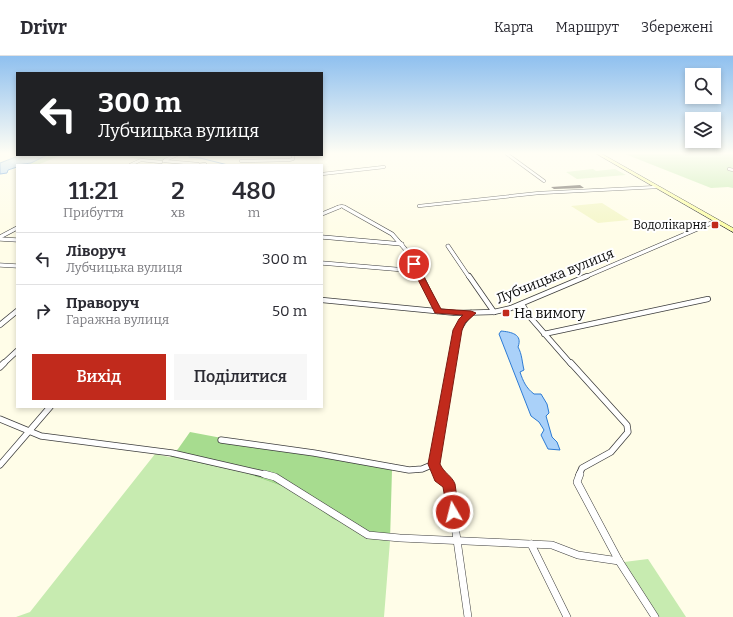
<!DOCTYPE html>
<html lang="uk">
<head>
<meta charset="utf-8">
<style>
  :root { --surface:#fff; --page:#f7f7f7; --text:#2b2b33; --muted:#7c7c81; --line:#e1e1e2; --accent:#c12a1c }
  body { margin:0; font-family:Bitter,serif; background:var(--page); color:var(--text); height:100vh; display:flex; flex-direction:column; font-size:15px; white-space:nowrap }
  * { box-sizing:border-box; margin:0 }
  p { font-size:13px; color:var(--muted) }
  .icon { flex:none; width:22px; height:22px; fill:none; stroke:currentColor; stroke-width:2; stroke-linecap:round; stroke-linejoin:round }
  .map { position:relative; flex:1; overflow:hidden }
  .drawer { position:absolute; left:16px; top:108px; width:307px; height:244px; display:flex; flex-direction:column; background:var(--surface); border-radius:0px; box-shadow:0 2px 6px #0003 }
  .drawer>* { flex:none }
  .top-card { position:absolute; left:16px; top:16px; width:307px; height:84px; border-radius:0px; box-shadow:0 2px 6px #0003; background:#202124; color:#fff; overflow:hidden }
  .tools { position:absolute; left:685px; top:12px; display:grid; gap:8px }
  .tools a { display:grid; place-items:center; width:36px; height:36px; border-radius:0px; background:var(--surface); box-shadow:0 2px 6px #0003; font-size:20px }
  .pin { position:absolute; display:grid; place-items:center; width:34px; height:34px; color:#fff; margin:-17px; border:2px solid #fff; border-radius:50%; box-shadow:0 1px 4px #0007 }
  .me { position:absolute; width:44px; margin:-22px; rotate:352deg; stroke-linejoin:round; filter:drop-shadow(0 0 3px #0008) }
  .turn { display:flex; align-items:center; gap:14px; height:84px; padding:0 16px; font-size:18px }
  .turn .icon { width:52px; height:52px; stroke-width:2.5 }
  .turn b { display:block; font-size:28px; line-height:34px }
  .eta { display:flex; justify-content:space-evenly; align-items:center; height:68px; text-align:center }
  .eta b { font-size:24px; font-weight:600; line-height:28px }
  .button { display:flex; gap:8px; margin-top:auto; padding:8px 16px }
  .button a { flex:1; height:46px; border-radius:0px; background:var(--accent); color:#fff; font-size:16px; font-weight:600; line-height:46px; text-align:center }
  .button a+a { background:var(--page); color:var(--text) }
  ul { padding:0; list-style:none }
  li { display:flex; align-items:center; gap:12px; height:52px; padding:0 16px; border-top:1px solid var(--line) }
  li div { flex:1 }
  li b { display:block; font-size:15px }
  li em { font-style:normal }
  header { display:flex; align-items:center; gap:24px; box-sizing:border-box; height:56px; padding:0 20px; background:var(--surface); border-bottom:1px solid var(--line) }
  header strong { font-size:19px }
  nav { display:flex; gap:22px; margin-inline-start:auto; font-size:14px }
  .map>svg:first-child { display:block }
</style>
</head>
<body>
<header>
<strong>Drivr</strong>
<nav><a>Карта</a><a>Маршрут</a><a>Збережені</a></nav>
</header>
<div class="map">
<svg width="733" height="561" viewBox="0 0 733 561">
  <rect width="100%" height="100%" fill="#fffde8"/>
  <!-- farmland -->
  <path fill="#f4f6c7" d="M602,147l27,17 -31,3 -27,-17z"/>
  <!-- green -->
  <g fill="#c7ebb0">
    <path d="M625,98h108v34l-5,-1 -17,1z"/>
    <path d="M47,99h15l-25,10h-14z"/>
    <path d="M121,99h56l-16,7 -20,-2z"/>
    <path d="M155,398l90,19 50,18 51,32 44,18 -6,76h-368l14,-5z"/>
    <path d="M648,503l38,58h-27l-35,-55z"/>
  </g>
  <!-- forest -->
  <path fill="#a7dc8f" d="M190,376l202,38 -2,71 -57,-22 -38,-28 -50,-18 -75,-16 8,-8z"/>
  <!-- pitch -->
  <path fill="#dbf1c3" d="M593,113l3,2 19,-2 11,6 -49,4 -11,-7z"/>
  <!-- water -->
  <g fill="#aad1f9" stroke="#2d7bd4">
    <path d="M21,99h26l-16,8 -14,2v2l-9,3 -1,3 -7,1v-11z"/>
    <path d="M501,275c10,1 22,3 17,16 4,7 4,15 6,23l-4,2c3,9 6,16 14,22h7l6,10 2,9 -3,3 6,21 5,5 3,8 -12,-1 -7,-14 3,-5 -5,-8 -8,-6 -32,-82z"/>
  </g>
  <g fill="none" stroke-linecap="round" stroke-linejoin="round">
    <!-- stream -->
    <path stroke="#2d7bd4" stroke-width="1" d="M189,101l11,1 28,7"/>
  </g>
  <!-- building -->
  <path fill="#544d46" d="M580,129l4,3 -30,1 -3,-2z"/>
  <g fill="none" stroke-linecap="round" stroke-linejoin="round">
    <!-- street-far4 casing -->
    <g stroke="#3e3e3e" stroke-width="3.5">
      <g id="street-far4">
        <path d="M507,98l37,27"/>
        <path d="M165,104l12,-5"/>
        <path d="M164,105l34,3"/>
        <path d="M241,105l48,-1 4,-1v-4"/>
        <path d="M130,109l11,-5 20,2"/>
        <path d="M197,109l8,-1"/>
        <path d="M729,113l4,1"/>
        <path d="M322,118l62,-7"/>
        <path d="M419,150l120,-13 118,-6"/>
        <path d="M336,152l6,-2 4,2"/>
      </g>
    </g>
    <!-- street-far3 casing -->
    <g stroke="#3e3e3e" stroke-width="4.5">
      <g id="street-far3">
        <path d="M344,151l48,27 14,16 16,27"/>
        <path d="M322,158l17,-7"/>
        <path d="M0,181l17,-9"/>
        <path d="M322,181l80,7"/>
        <path d="M0,183l17,1"/>
        <path d="M448,190l21,31"/>
        <path d="M322,207l95,8"/>
        <path d="M0,209l17,1"/>
        <path d="M585,221l131,-56"/>
      </g>
    </g>
    <!-- street-far2 casing -->
    <g stroke="#3e3e3e" stroke-width="6">
      <g id="street-far2">
        <path d="M421,220l17,35"/>
        <path d="M469,220l25,36"/>
        <path d="M322,244l134,13 38,-1 17,-4 76,-32"/>
        <path d="M522,248l7,12 42,48"/>
        <path d="M0,269l17,-14"/>
        <path d="M544,278l164,-35"/>
        <path d="M3,308l14,-13"/>
        <path d="M452,308c4,-21 3,-36 19,-51"/>
      </g>
    </g>
    <!-- street-far1 casing -->
    <g stroke="#3e3e3e" stroke-width="7">
      <g id="street-far1">
        <path d="M571,307l56,62 1,7 -17,20 -29,16 -3,7"/>
        <path d="M0,311l4,-4"/>
        <path d="M0,363l41,17 131,17 96,22"/>
        <path d="M221,384l93,13 95,17 13,-1 12,-5"/>
        <path d="M0,409l50,-58"/>
        <path d="M439,419l-5,-11 18,-101"/>
      </g>
    </g>
    <!-- street casing -->
    <g stroke="#3e3e3e" stroke-width="8">
      <g id="street">
        <path d="M264,418l11,3 93,58 32,3 152,7 26,10 41,6"/>
        <path d="M439,418l10,10 19,133"/>
        <path d="M580,418l-3,8 42,79 36,56"/>
        <path d="M531,488l36,73"/>
      </g>
    </g>
    <!-- secondary casing -->
    <g stroke="#2d2d2d" stroke-width="1">
      <path id="secondary" d="M597,98h5l131,74v4z"/>
    </g>
    <!-- street-far4 -->
    <use href="#street-far4" stroke="#fff" stroke-width="2.5"/>
    <!-- street-far3 -->
    <use href="#street-far3" stroke="#fff" stroke-width="3.5"/>
    <!-- street-far2 -->
    <use href="#street-far2" stroke="#fff" stroke-width="4.5"/>
    <!-- street-far1 -->
    <use href="#street-far1" stroke="#fff" stroke-width="5.5"/>
    <!-- street -->
    <use href="#street" stroke="#fff" stroke-width="7"/>
    <!-- secondary -->
    <use href="#secondary" fill="#fdffa3" fill-rule="evenodd"/>
  </g>
  <!-- sky -->
  <linearGradient id="sky" x2="0" y2="1"><stop stop-color="#8fc0ef"/><stop offset="0.55" stop-color="#fffef5"/><stop offset="1" stop-color="#fffef5" stop-opacity="0"/></linearGradient>
  <rect width="733" height="177" fill="url(#sky)"/>
  <!-- route -->
  <path fill="#c12a1c" stroke="#7d1b12" d="M414,205l3,3 24,45 30,2 5,2 -11,10 -3,7 -22,134c4,9 12,12 15,20l4,28 -2,5 -4,2 -5,-2 -5,-30 -8,-6 -7,-17 25,-134 6,-11 4,-4 -28,-2 -25,-49z"/>
  <!-- markers -->
  <g fill="#c12a1c" stroke="#fff" stroke-width="1.5">
    <rect x="711" y="165" width="8" height="8" rx="2"/>
    <rect x="502" y="253" width="8" height="8" rx="2"/>
  </g>
  <g text-anchor="middle" dominant-baseline="central" stroke-width="4" stroke-linejoin="round" paint-order="stroke">
    <!-- far-poi labels -->
    <g font-size="12" fill="#0b0b0b" stroke="#fff" text-anchor="end">
      <text x="707" y="169">Водолікарня</text>
    </g>
    <!-- street labels -->
    <g font-size="14" fill="#0b0b0b" stroke="#fff">
      <text transform="translate(555 220) rotate(-22)">Лубчицька вулиця</text>
    </g>
    <!-- poi labels -->
    <g font-size="14" fill="#0b0b0b" stroke="#fff" text-anchor="start">
      <text x="514" y="257">На вимогу</text>
    </g>
  </g>
</svg>
<div class="tools">
<a><svg class="icon" aria-label="search" viewBox="0 0 24 24"><circle cx="10" cy="10" r="6"/><path d="M15 15l6 6"/></svg></a>
<a><svg class="icon" aria-label="layers" viewBox="0 0 24 24"><path d="M12 4l9 5-9 5-9-5zM3 14l9 5 9-5"/></svg></a>
</div>
<div class="pin" style="left:414px;top:208px;background:#d93025"><svg class="icon" aria-label="arrive" viewBox="0 0 24 24"><path d="M6 21V4h12l-3 4 3 4H6"/></svg></div>
<svg class="me" style="left:453px;top:456px" viewBox="-20 -20 40 40"><circle r="17" fill="#c12a1c" stroke="#fff" stroke-width="3"/><path d="M0-11L8 9 0 5-8 9z" fill="#fff"/></svg>
<div class="top-card">
<div class="turn"><svg class="icon" aria-label="left" viewBox="0 0 24 24"><path d="M17 20v-9H6M10 6l-5 5 5 5"/></svg><div><b>300 m</b>Лубчицька вулиця</div></div>
</div>
<section class="drawer">
<div class="eta">
<div><b>11:21</b><p>Прибуття</p></div>
<div><b>2</b><p>хв</p></div>
<div><b>480</b><p>m</p></div>
</div>
<ul>
<li><svg class="icon" aria-label="left" viewBox="0 0 24 24"><path d="M17 20v-9H6M10 6l-5 5 5 5"/></svg><div><b>Ліворуч</b><p>Лубчицька вулиця</p></div><em>300 m</em></li>
<li><svg class="icon" aria-label="right" viewBox="0 0 24 24"><path d="M7 20v-9h11M14 6l5 5-5 5"/></svg><div><b>Праворуч</b><p>Гаражна вулиця</p></div><em>50 m</em></li>
</ul>
<div class="button"><a>Вихід</a><a>Поділитися</a></div>
</section>
</div>
</body>
</html>
